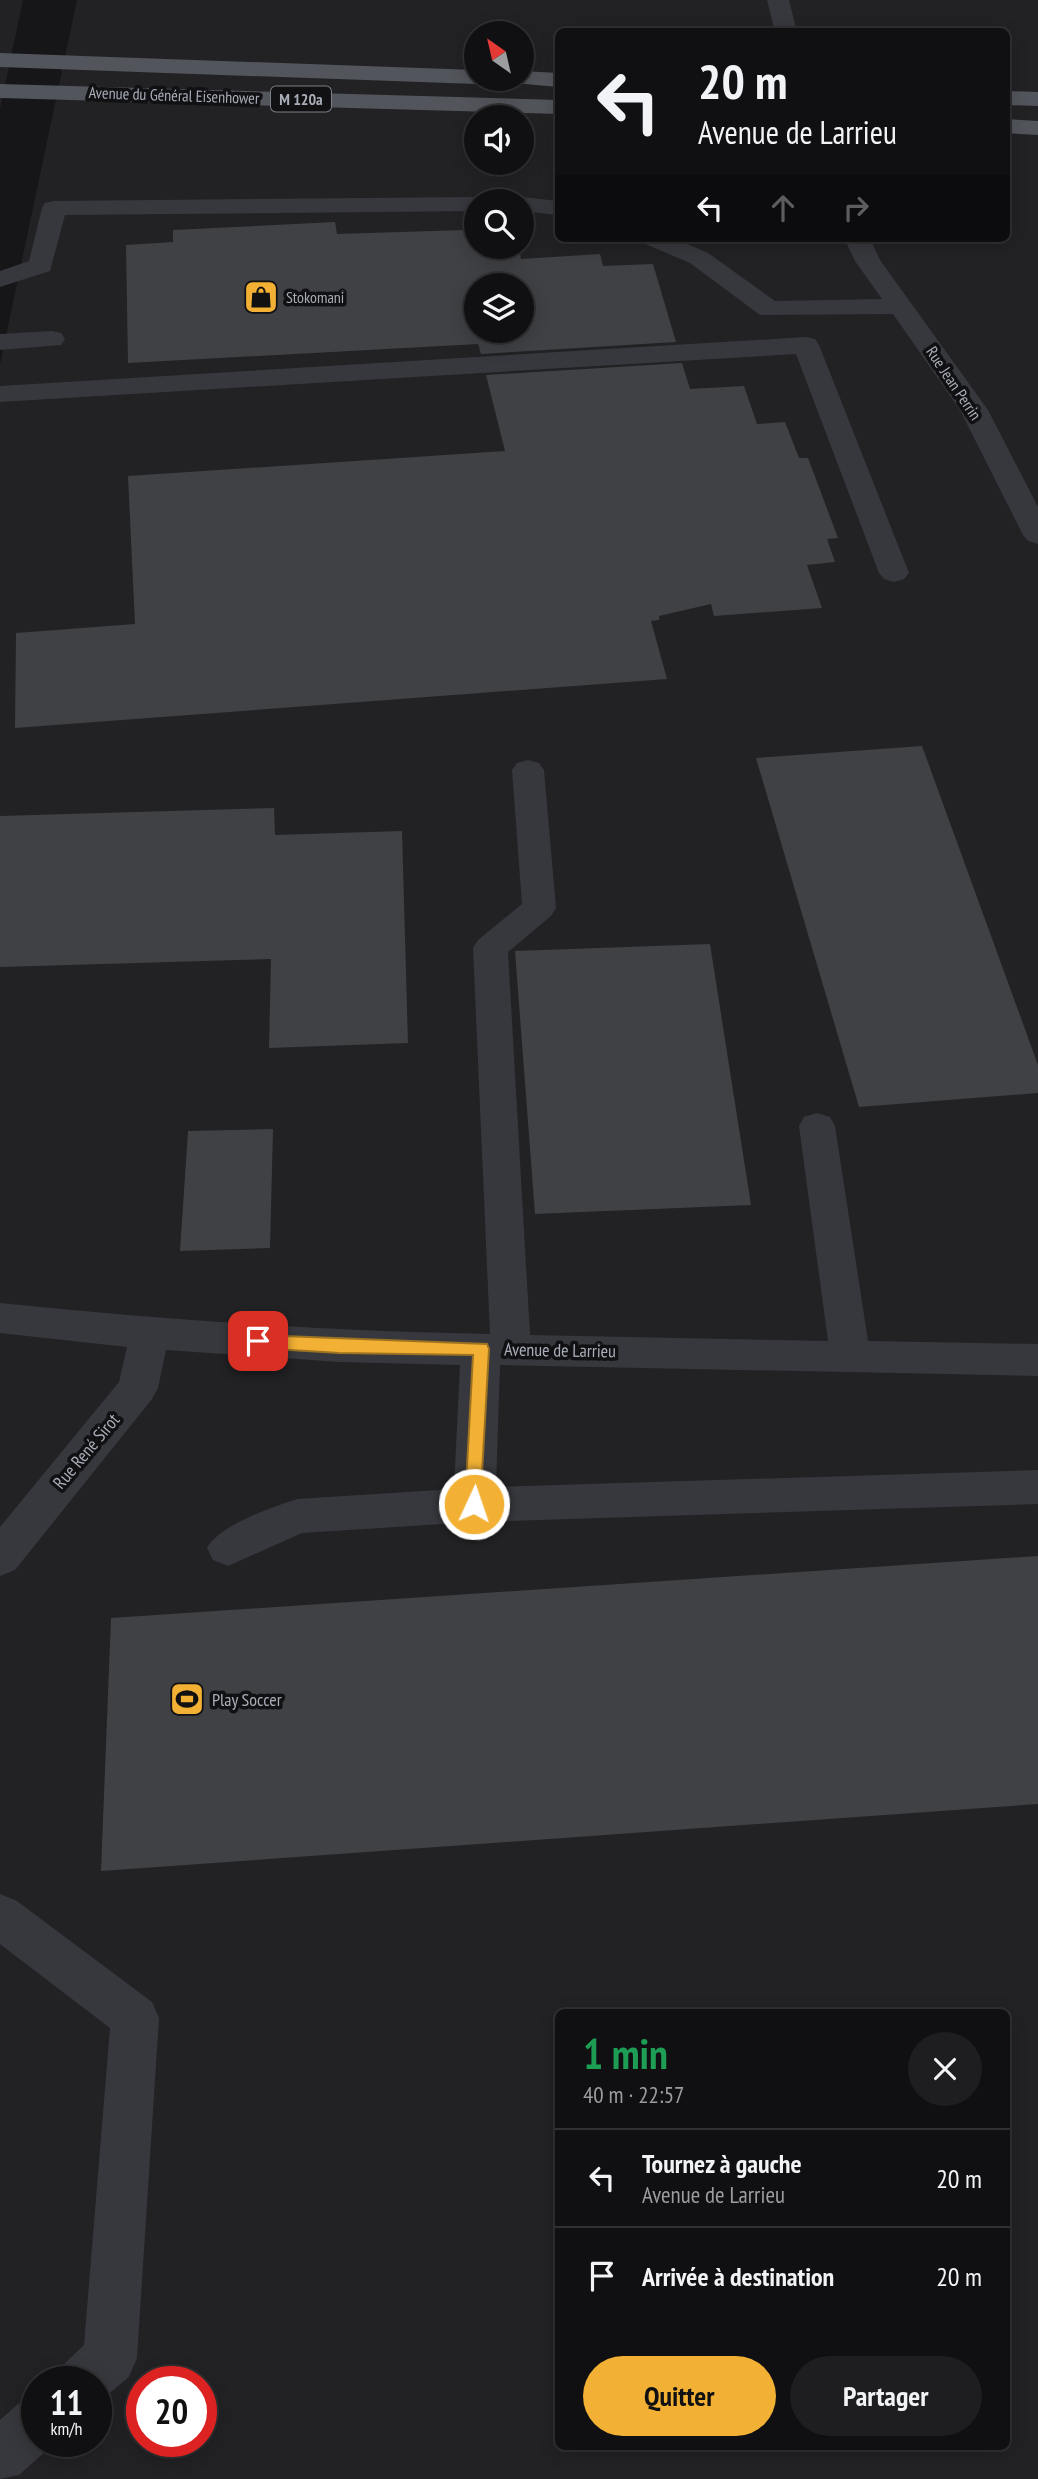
<!DOCTYPE html>
<html lang="fr">
<head>
<meta charset="utf-8">
<style>
  :root { --surface:#101012; --page:#1e1e20; --text:#f1f3f6; --muted:#9c9d9f; --line:#303032; --accent:#f2b134 }
  body { margin:0; font-family:"PT Sans Narrow",sans-serif; background:var(--page); color:var(--text); height:100vh; display:flex; flex-direction:column; font-size:26px; white-space:nowrap }
  * { box-sizing:border-box; margin:0 }
  p { font-size:23px; color:var(--muted) }
  .icon { flex:none; width:38px; height:38px; fill:none; stroke:currentColor; stroke-width:2; stroke-linecap:round; stroke-linejoin:round }
  .map { position:relative; flex:1; overflow:hidden }
  .drawer { position:absolute; left:555px; top:2009px; width:455px; height:441px; display:flex; flex-direction:column; background:var(--surface); border-radius:10px; box-shadow:0 4px 18px #0003,0 0 0 2px var(--line) }
  .drawer>* { flex:none }
  .top-card { position:absolute; left:555px; top:28px; width:455px; height:214px; border-radius:10px; box-shadow:0 4px 18px #0003,0 0 0 2px var(--line); background:#101012; color:var(--text); overflow:hidden }
  .needle { width:46px; rotate:326deg }
  .buttons { position:absolute; left:464px; top:21px; display:grid; gap:14px }
  .buttons a { display:grid; place-items:center; width:70px; height:70px; border-radius:50%; background:var(--surface); box-shadow:0 4px 18px #0003,0 0 0 2px var(--line); font-size:35px }
  .speed { position:absolute; left:21px; top:2366px; display:flex; gap:14px; font-size:35px; font-weight:700; text-align:center }
  .speed>* { display:grid; place-content:center; width:91px; height:91px; border-radius:50%; background:var(--surface); box-shadow:0 4px 18px #0003,0 0 0 2px var(--line); line-height:1 }
  .speed small { font-size:18px; font-weight:400 }
  .speed .limit { border:10px solid #d22; background:#fff; color:#111 }
  .pin { position:absolute; display:grid; place-items:center; width:60px; height:60px; color:#fff; margin:-30px; border-radius:14px; box-shadow:0 4px 10px #0006 }
  .me { position:absolute; width:77px; margin:-38px; rotate:3deg; stroke-linejoin:round; filter:drop-shadow(0 0 5px #0008) }
  .turn { display:flex; align-items:center; gap:24px; height:147px; padding:0 28px; font-size:32px }
  .turn .icon { width:91px; height:91px; stroke-width:2.5 }
  .turn b { display:block; font-size:49px; line-height:60px }
  .lanes { display:flex; align-items:center; height:66px; padding:0 28px; background:#0003; justify-content:center; gap:35px; direction:ltr }
  .lanes .off { opacity:.35 }
  .round { display:grid; place-items:center; flex:none; width:74px; height:74px; border-radius:37px; background:var(--page) }
  .summary { display:flex; align-items:center; justify-content:space-between; height:119px; padding:0 28px }
  h1 { font-size:42px; font-weight:700; line-height:52px; color:#1e9e55 }
  .primary-button { display:flex; gap:14px; margin-top:auto; padding:14px 28px }
  .primary-button a { flex:1; height:80px; border-radius:42px; background:var(--accent); color:#111; font-size:28px; font-weight:700; line-height:80px; text-align:center }
  .primary-button a+a { background:var(--page); color:var(--text) }
  ul { padding:0; list-style:none }
  li { display:flex; align-items:center; gap:21px; height:98px; padding:0 28px; border-top:2px solid var(--line) }
  li div { flex:1 }
  li b { display:block; font-size:26px }
  li em { font-style:normal }
  .map>svg:first-child { display:block }
</style>
</head>
<body>
<div class="map">
<svg width="1038" height="2479" viewBox="0 0 1038 2479">
  <rect width="100%" height="100%" fill="#161618"/>
  <!-- built -->
  <g fill="#222225" fill-rule="evenodd">
    <path d="M0,0h23l-23,109z"/>
    <path d="M77,0h961v2479h-1038v-2115zM558,32h448v206h-448zM476,33h46v46h-46zM476,117h46v46h-46zM476,201h46v46h-46zM476,285h46v46h-46zM558,2012h448v434h-448zM37,2382h59v59h-59zM142,2382h59v59h-59z"/>
  </g>
  <!-- building -->
  <g fill="#404145" fill-rule="evenodd">
    <path d="M335,222l2,12 128,-4 2,12 9,-1v6h43l2,12 79,-5 3,12 50,-2 23,78 -195,12 -3,-10 -350,19 -2,-118 47,-3v-12zM476,285h46v46h-46z"/>
    <path d="M682,363l8,26 54,-3 13,38 28,-2 14,36h9l30,80 -11,1 8,23 -28,3 15,43 -108,8 -3,-12 -52,12v4l-8,1 16,58 -652,49 1,-95 119,-9 -7,-148 377,-25 -19,-76z"/>
    <path d="M922,746l116,319v28l-179,14 -103,-349z"/>
    <path d="M274,808l1,27 127,-4 6,212 -139,5 2,-89 -271,8v-151z"/>
    <path d="M710,944l41,261 -216,9 -20,-263z"/>
    <path d="M273,1129l-3,119 -90,3 8,-120z"/>
    <path d="M1038,1556v248l-937,67 10,-253z"/>
  </g>
  <g fill="none" stroke-linecap="round" stroke-linejoin="round">
    <!-- minor -->
    <g fill="#37383d" fill-rule="evenodd">
      <path d="M767,0h22l8,32h-22z"/>
      <path d="M476,197l10,4h-10v10l-411,4 -15,56 -50,16v-16l29,-10 13,-53 3,-5 9,-2z"/>
      <path d="M522,197l36,4v14l-36,-4v-10h-10z"/>
      <path d="M639,238h35l34,15 67,48 107,-2 -27,-38 -11,-23h26l10,22 108,150 50,97v37l-10,-3 -5,-6 -63,-125 -67,-96 -133,1 -70,-52 -47,-20z"/>
      <path d="M52,331l9,2 4,6 -4,6 -61,5v-16z"/>
      <path d="M806,337l9,2 4,6 90,228 -5,6 -10,3 -10,-3 -5,-6 -83,-219 -796,48v-16z"/>
      <path d="M528,760l11,3 5,7 12,138 -5,8 -43,36 22,383 298,6 -29,-215 5,-9 13,-4 13,4 5,9 33,215 170,3v32l-538,-11 -4,122 542,-17v34l-564,18 -172,11 -74,33 -15,-6 -6,-12c11,-22 65,-41 90,-49l157,-10 6,-124 -121,-3 -173,-12 -8,38 -6,11 -137,171 -15,6v-49l119,-145 8,-35 -127,-14v-30c163,17 326,28 490,31l-17,-386 5,-8 44,-36 -10,-134 5,-7z"/>
      <path d="M0,1894l17,7 135,101 7,16 -22,340 -8,19 -33,27v-22h-39l8,-19 19,-18 26,-317 -110,-84z"/>
      <path d="M37,2396v45l19,1 -37,33 -19,4v-59l18,-16z"/>
    </g>
    <!-- major -->
    <g fill="#53555c" fill-rule="evenodd">
      <path d="M0,53l476,17v9h10l-10,5 -476,-17z"/>
      <path d="M522,71l36,2v14l-44,-4 -3,-4h11z"/>
      <path d="M0,84l558,16v14l-558,-16z"/>
      <path d="M1006,91l32,1v14l-32,-1z"/>
      <path d="M1006,119l32,2v14l-32,-2z"/>
    </g>
  </g>
  <!-- route -->
  <path fill="#f2b134" stroke="#9d7322" stroke-width="2" d="M258,1335l229,9 2,5 -9,160 -6,3 -9,-8 8,-149 -134,-2 -81,-5 -8,-7z"/>
  <!-- icons -->
  <defs>
    <g id="shop-square" transform="scale(1.75)"><rect x="-9" y="-9" width="18" height="18" rx="4" fill="#f2b134" stroke="#111113"/><path d="M-5-2.5h2.3a2.7 3.5 0 0 1 5.4 0H5L5.5 6h-11ZM-1.5-2.5h3a1.5 2.3 0 0 0-3 0Z" fill="#111"/></g>
    <g id="stadium-square" transform="scale(1.75)"><rect x="-9" y="-9" width="18" height="18" rx="4" fill="#f2b134" stroke="#111113"/><path d="M0-5a6.5 5 0 1 0 0 10a6.5 5 0 1 0 0-10ZM-3.5-1.8h7v3.6h-7Z" fill="#111"/></g>
  </defs>
  <g fill-rule="evenodd">
    <use href="#shop-square" x="261" y="297"/>
    <use href="#stadium-square" x="187" y="1699"/>
  </g>
  <g text-anchor="middle" dominant-baseline="central" stroke-width="7" stroke-linejoin="round" paint-order="stroke">
    <!-- far-street labels -->
    <g font-size="16" fill="#a8adb8" stroke="#111113">
      <text transform="translate(174 95) rotate(2)">Avenue du Général Eisenhower</text>
      <text transform="translate(954 383) rotate(56)">Rue Jean Perrin</text>
    </g>
    <!-- shield labels -->
    <rect fill="#111113" stroke="#7b7e86" stroke-width="2" x="271" y="86.5" width="60" height="25" rx="5"/>
    <g font-size="16" font-weight="bold" fill="#a8adb8">
      <text x="301" y="99">M 120a</text>
    </g>
    <!-- far-poi labels -->
    <g font-size="16" fill="#a8adb8" stroke="#111113" text-anchor="start">
      <text x="286" y="297">Stokomani</text>
    </g>
    <!-- street labels -->
    <g font-size="18" fill="#a8adb8" stroke="#111113">
      <text transform="translate(560 1350) rotate(1)">Avenue de Larrieu</text>
      <text transform="translate(86 1451) rotate(-50)">Rue René Sirot</text>
    </g>
    <!-- poi labels -->
    <g font-size="18" fill="#a8adb8" stroke="#111113" text-anchor="start">
      <text x="212" y="1699">Play Soccer</text>
    </g>
  </g>
</svg>
<div class="buttons">
<a><svg class="needle" viewBox="-14 -14 28 28"><path d="M0-13l5 13h-10z" fill="#e53935"/><path d="M0 13l5-13h-10z" fill="#9c9d9f"/></svg></a>
<a><svg class="icon" aria-label="sound" viewBox="0 0 24 24"><path d="M4 9h4l5-4v14l-5-4H4zM17 9q2 3 0 6"/></svg></a>
<a><svg class="icon" aria-label="search" viewBox="0 0 24 24"><circle cx="10" cy="10" r="6"/><path d="M15 15l6 6"/></svg></a>
<a><svg class="icon" aria-label="layers" viewBox="0 0 24 24"><path d="M12 4l9 5-9 5-9-5zM3 14l9 5 9-5"/></svg></a>
</div>
<div class="speed"><div>11<small>km/h</small></div><div class="limit">20</div></div>
<div class="pin" style="left:258px;top:1341px;background:#d93025"><svg class="icon" aria-label="arrive" viewBox="0 0 24 24"><path d="M6 21V4h12l-3 4 3 4H6"/></svg></div>
<svg class="me" style="left:474px;top:1504px" viewBox="-20 -20 40 40"><circle r="17" fill="#f2b134" stroke="#fff" stroke-width="3"/><path d="M0-11L8 9 0 5-8 9z" fill="#fff"/></svg>
<div class="top-card">
<div class="turn"><svg class="icon" aria-label="left" viewBox="0 0 24 24"><path d="M17 20v-9H6M10 6l-5 5 5 5"/></svg><div><b>20 m</b>Avenue de Larrieu</div></div>
<div class="lanes"><svg class="icon" aria-label="left" viewBox="0 0 24 24"><path d="M17 20v-9H6M10 6l-5 5 5 5"/></svg><svg class="icon off" aria-label="ahead" viewBox="0 0 24 24"><path d="M12 20V5M6 11l6-6 6 6"/></svg><svg class="icon off" aria-label="right" viewBox="0 0 24 24"><path d="M7 20v-9h11M14 6l5 5-5 5"/></svg></div>
</div>
<section class="drawer">
<div class="summary"><div><h1>1 min</h1><p>40 m · 22:57</p></div><a class="round"><svg class="icon" aria-label="close" viewBox="0 0 24 24"><path d="M6 6l12 12M18 6L6 18"/></svg></a></div>
<ul>
<li><svg class="icon" aria-label="left" viewBox="0 0 24 24"><path d="M17 20v-9H6M10 6l-5 5 5 5"/></svg><div><b>Tournez à gauche</b><p>Avenue de Larrieu</p></div><em>20 m</em></li>
<li><svg class="icon" aria-label="arrive" viewBox="0 0 24 24"><path d="M6 21V4h12l-3 4 3 4H6"/></svg><div><b>Arrivée à destination</b></div><em>20 m</em></li>
</ul>
<div class="primary-button"><a>Quitter</a><a>Partager</a></div>
</section>
</div>
</body>
</html>
